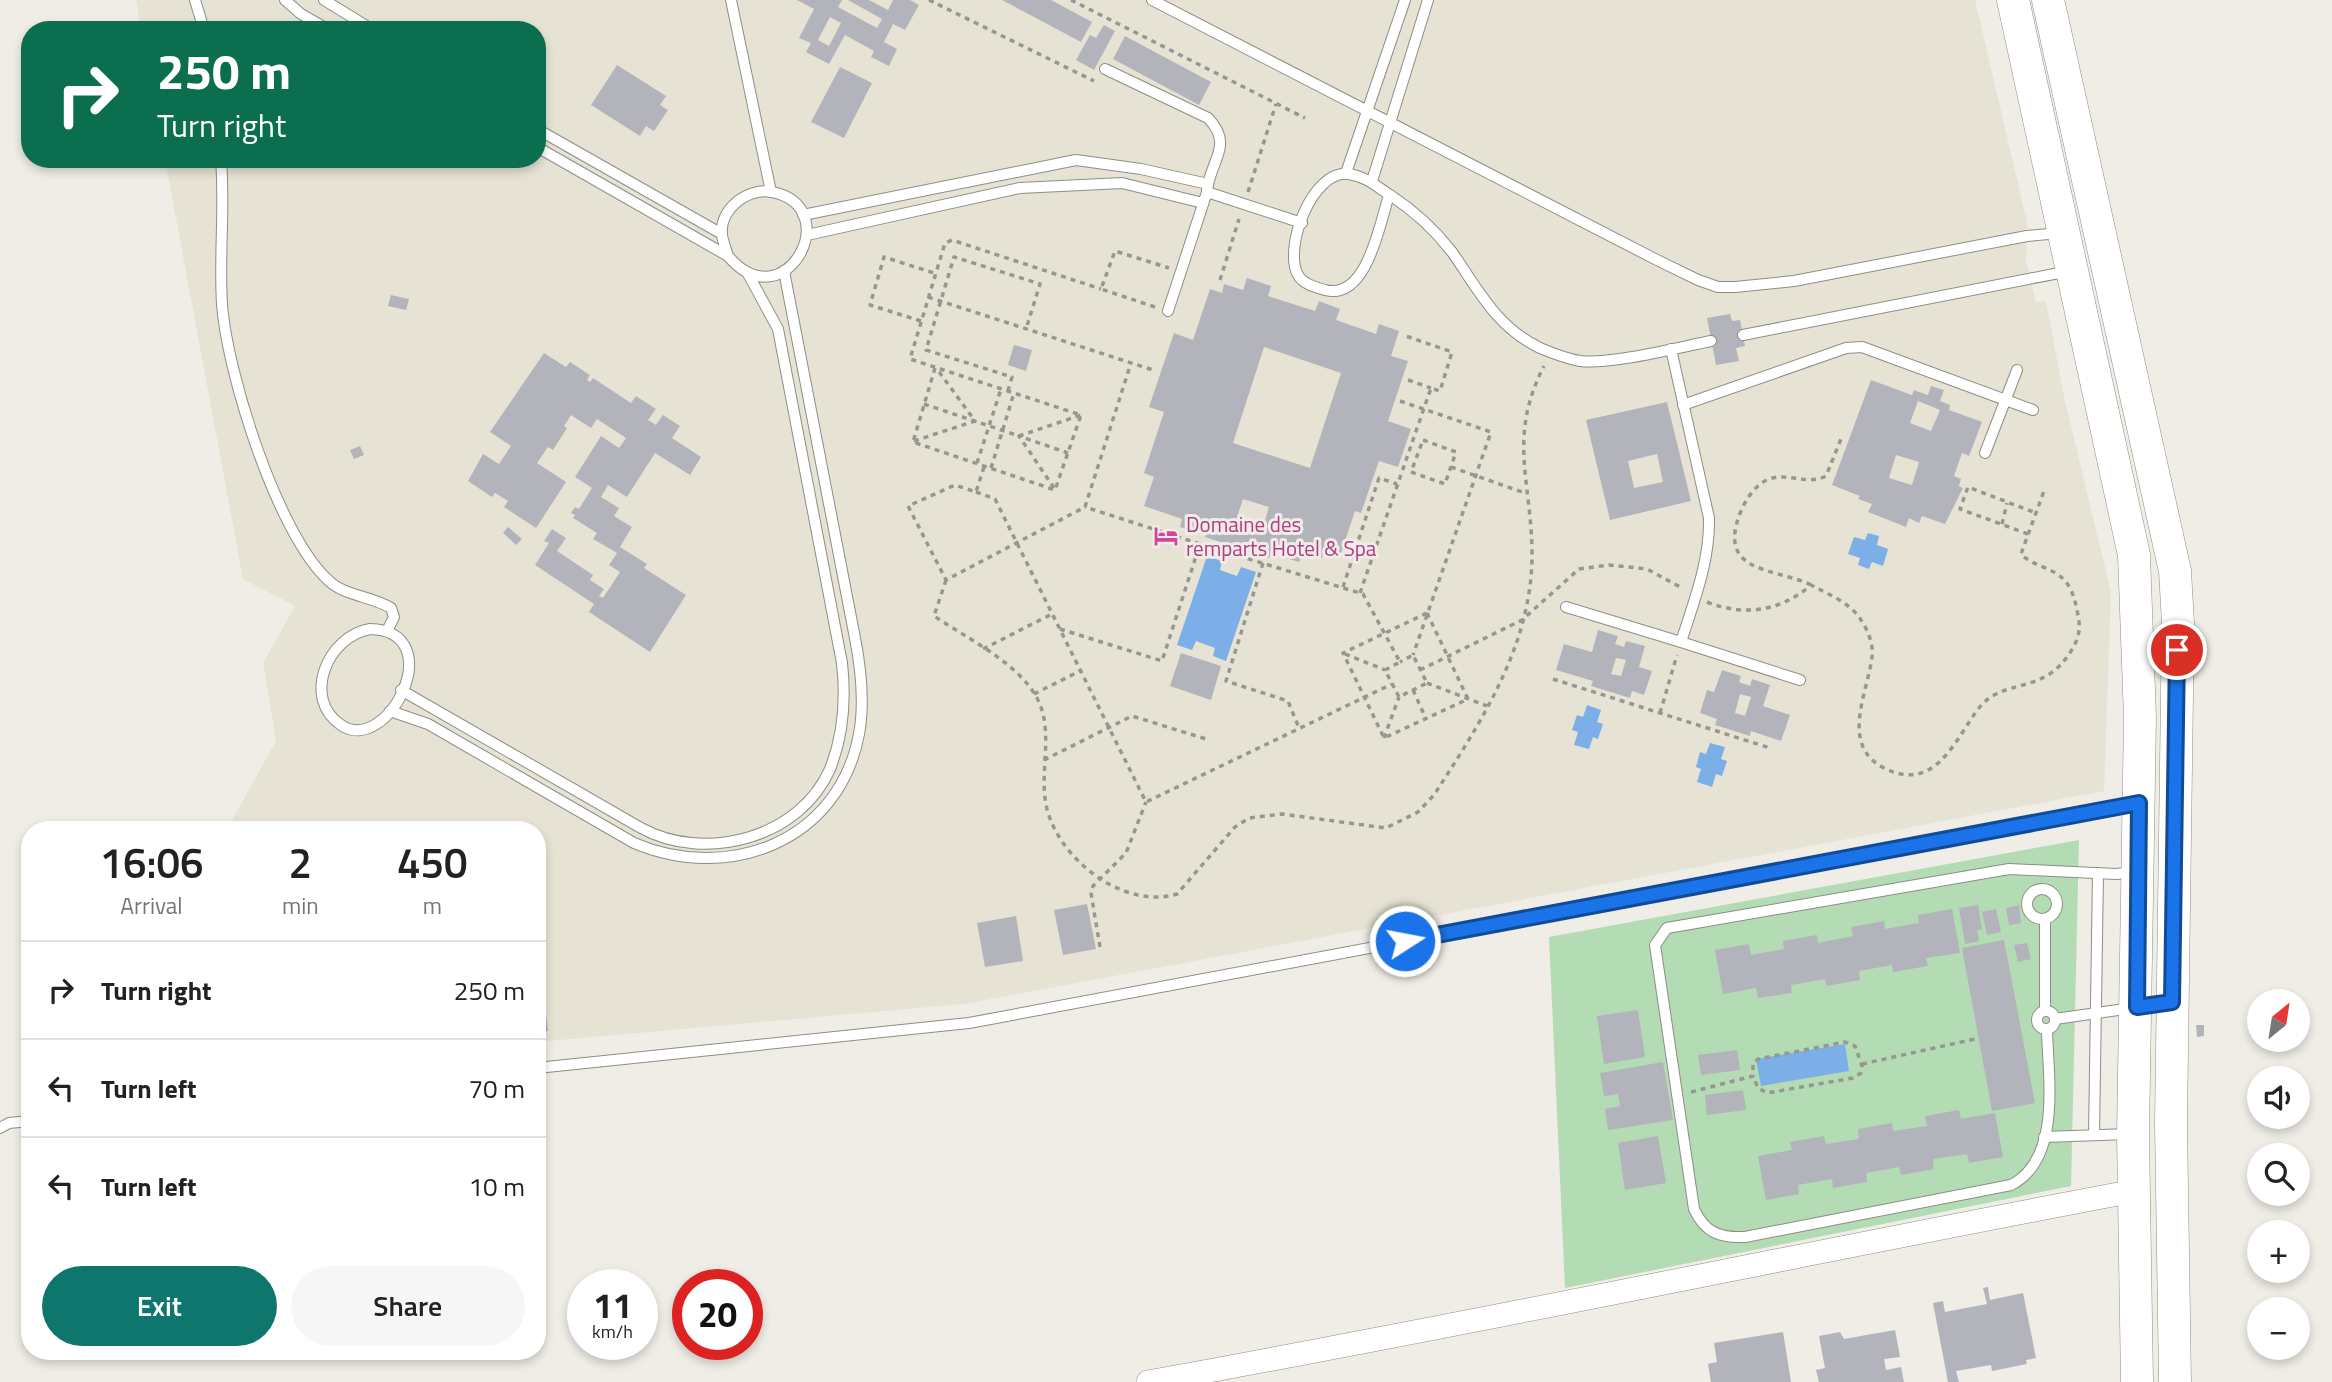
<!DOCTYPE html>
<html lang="en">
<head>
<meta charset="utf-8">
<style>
  :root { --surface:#fff; --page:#f6f6f6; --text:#222; --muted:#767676; --line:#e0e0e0; --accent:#0f766e }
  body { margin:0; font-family:"Titillium Web",sans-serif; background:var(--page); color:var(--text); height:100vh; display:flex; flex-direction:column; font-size:26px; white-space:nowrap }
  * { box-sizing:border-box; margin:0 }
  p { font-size:23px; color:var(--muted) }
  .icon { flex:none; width:38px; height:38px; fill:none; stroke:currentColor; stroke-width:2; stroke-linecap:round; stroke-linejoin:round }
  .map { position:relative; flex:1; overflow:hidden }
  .details { position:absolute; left:21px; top:821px; width:525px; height:539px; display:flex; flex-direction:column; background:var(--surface); border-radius:28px; box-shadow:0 4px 10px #0003 }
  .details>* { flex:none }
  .guide { position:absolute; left:21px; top:21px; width:525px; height:147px; border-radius:28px; box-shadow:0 4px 10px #0003; background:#0b6e4f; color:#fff; overflow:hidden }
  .needle { width:46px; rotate:30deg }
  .fabs { position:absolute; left:2247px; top:989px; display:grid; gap:14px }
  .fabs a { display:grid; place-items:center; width:63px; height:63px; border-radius:50%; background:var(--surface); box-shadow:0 4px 10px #0003; font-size:35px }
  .speed { position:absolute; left:567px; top:1269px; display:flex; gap:14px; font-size:35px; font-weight:700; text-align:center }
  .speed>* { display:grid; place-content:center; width:91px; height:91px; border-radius:50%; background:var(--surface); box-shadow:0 4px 10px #0003; line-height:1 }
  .speed small { font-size:18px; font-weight:400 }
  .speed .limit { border:10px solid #d22; background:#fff; color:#111 }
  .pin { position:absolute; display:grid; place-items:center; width:60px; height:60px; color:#fff; margin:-30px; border:4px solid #fff; border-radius:50%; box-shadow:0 2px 7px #0007 }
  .me { position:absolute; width:77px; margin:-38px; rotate:79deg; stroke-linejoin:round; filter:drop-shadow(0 0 5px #0008) }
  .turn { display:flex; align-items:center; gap:24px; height:147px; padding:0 21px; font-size:32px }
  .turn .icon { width:91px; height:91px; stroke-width:2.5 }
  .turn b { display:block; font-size:49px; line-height:60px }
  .eta { display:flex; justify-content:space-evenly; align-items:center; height:119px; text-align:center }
  .eta b { font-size:42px; font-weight:600; line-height:49px }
  .cta { display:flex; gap:14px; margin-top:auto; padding:14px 21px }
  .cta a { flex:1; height:80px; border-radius:42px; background:var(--accent); color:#fff; font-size:28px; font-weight:600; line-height:80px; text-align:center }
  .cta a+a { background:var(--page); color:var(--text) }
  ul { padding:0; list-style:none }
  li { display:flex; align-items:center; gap:21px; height:98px; padding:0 21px; border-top:2px solid var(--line) }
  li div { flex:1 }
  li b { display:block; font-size:26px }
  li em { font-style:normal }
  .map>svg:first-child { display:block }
</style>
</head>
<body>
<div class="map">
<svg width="2332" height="1382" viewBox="0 0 2332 1382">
  <rect width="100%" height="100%" fill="#efede6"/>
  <!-- built -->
  <path fill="#e7e3d4" d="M136,0h1839l52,222 -1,39 10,41 10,-1 18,96 47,195 -7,199 -1140,213 -427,38v-212l-310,-1 49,-88 -13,-78 32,-57 -52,-27 -78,-420h372v-129h-396z"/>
  <!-- green -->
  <path fill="#b3dbb4" d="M2079,840l-8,346 -506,102 -16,-351z"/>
  <!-- water -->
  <g fill="#7caee7">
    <path d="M1868,533l11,3 -2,9 11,4 -5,17 -11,-4 -3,7 -11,-4 2,-7 -12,-4 6,-17 11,3z"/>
    <path d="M1207,556l15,5 -2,9 17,6 4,-9 15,5 -30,89 -13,-5 2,-8 -19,-7 -4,9 -15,-5z"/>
    <path d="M1587,705l14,5 -4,12 6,2 -5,15 -5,-2 -4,12 -15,-4 4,-13 -6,-2 5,-15 6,2z"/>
    <path d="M1710,743l15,4 -4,12 6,2 -5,15 -6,-2 -4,13 -15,-5 4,-13 -5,-2 4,-15 6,2z"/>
    <path d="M1845,1044l4,27 -88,15 -5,-27z"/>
  </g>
  <!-- building -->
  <g fill="#b3b4bb" fill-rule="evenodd">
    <path d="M797,0h45l-4,7 39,21 5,-9 -34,-19h21l19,10 5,-10h17l9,5 -14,25 -12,-6 -9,18 13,7 -8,17 -18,-9 3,-6 -29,-16 -16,29 -23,-12 5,-9 -12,-5 15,-29zM830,17l11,6 -12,23 -11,-6z"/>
    <path d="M1002,0h49l41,22 -11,20z"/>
    <path d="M1104,25l11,6 -21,39 -18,-10 14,-25 6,3z"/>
    <path d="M1125,36l86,46 -12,23 -86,-46z"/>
    <path d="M617,65l49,31 -6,9 8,5 -14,21 -8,-5 -6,10 -49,-31z"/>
    <path d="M840,67l32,16 -28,55 -33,-16z"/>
    <path d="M1247,278l24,8 -3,10 47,15 4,-10 21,8 -4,11 40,14 3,-10 20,7 -8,25 17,5 -20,60 23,8 -13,38 -19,-6 -18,52 -6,-2 -15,45 -16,-5 -2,7 -19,-6 -4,10 -16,-5 3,-10 -12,-4 -5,15 -64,-21 3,-11 -9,-3 -4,9 -15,-5 2,-8 -38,-13 10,-29 -10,-4 20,-61 -15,-5 25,-74 19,7 17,-51 12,4 2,-9 19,6zM1264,347l77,26 -31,95 -77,-25zM1243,499l26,8 -8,27 -27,-8z"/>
    <path d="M391,295l18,4 -3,11 -18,-4z"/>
    <path d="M1730,314l2,7 8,-1 5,26 -9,2 3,13 -23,4 -9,-47z"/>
    <path d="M1014,345l18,5 -6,21 -18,-6z"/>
    <path d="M544,353l22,14 4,-5 20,13 -3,5 3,2 3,-4 38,25 5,-7 20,13 -8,11 8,5 7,-10 17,11 -8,12 29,19 -11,18 -35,-22 -28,44 -19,-12 -7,12 18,11 -5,8 18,11 -12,20 27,17 -3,4 42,27 -36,57 -61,-40 5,-8 -59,-39 14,-22 -5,-2 8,-12 14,9 -9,13 36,24 -3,5 14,9 -5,7 4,2 17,-26 -11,-7 8,-12 -24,-14 4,-6 -24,-15 2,-3 -4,-2 4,-6 4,2 13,-21 -17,-11 26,-41 18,12 7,-10 -29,-19 -6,9 -20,-13 -7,11 3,2 -14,22 -5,-3 -11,16 29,19 -30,46 -32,-21 4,-6 -13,-8 -3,4 -24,-16 15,-27 16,10 12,-18 -21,-14z"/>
    <path d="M1871,380l41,15 2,-5 14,5 3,-9 13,4 -4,11 10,4 -1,5 33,12 -13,34 -7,-3 -8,23 7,3 -2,7 4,2 -18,36 -23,-8 -3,7 -10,-5 -3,9 -38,-15 4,-8 -14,-5 2,-3 -28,-11zM1918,401l22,9 -9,21 -21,-8zM1896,455l23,7 -7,23 -23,-7z"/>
    <path d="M1667,402l24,99 -81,19 -24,-100zM1657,454l6,28 -29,6 -6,-27z"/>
    <path d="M360,446l4,9 -10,4 -4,-9z"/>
    <path d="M508,527l14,12 -6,6 -13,-12z"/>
    <path d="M1598,630l20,6 -3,8 9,3 2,-6 19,5 -6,21 13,4 -8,24 -12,-4 -2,7 -39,-12 2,-5 -37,-11 8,-26 28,8zM1616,658l10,2 -5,16 -10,-2z"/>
    <path d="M1181,653l40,13 -10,34 -41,-14z"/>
    <path d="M1722,670l19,6 -2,6 11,4 2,-7 18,6 -7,21 27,9 -9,26 -30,-10 -1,5 -35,-11 2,-6 -17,-6 7,-23 7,2zM1740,694l11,3 -6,19 -10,-3z"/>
    <path d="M1087,904l9,45 -33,6 -9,-45z"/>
    <path d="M1978,905l4,24 -5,1 2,11 -14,3 -6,-36z"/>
    <path d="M2019,905l2,18 -12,2 -3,-17z"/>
    <path d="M1952,909l8,44 -34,5 2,8 -35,6 -1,-7 -33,6 1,9 -34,6 -1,-7 -34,6 1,8 -34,5 -2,-10 -33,6 -8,-44 34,-6 2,11 33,-6 -1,-8 34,-6 1,8 35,-7 -2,-9 33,-6 1,8 34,-6 -1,-8z"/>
    <path d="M1996,909l5,23 -14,3 -5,-23z"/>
    <path d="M1016,916l7,45 -38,6 -8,-44z"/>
    <path d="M2004,940l31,163 -43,8 -30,-163z"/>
    <path d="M2027,943l4,16 -13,3 -4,-17z"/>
    <path d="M545,1007l3,24 -11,1v-24z"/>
    <path d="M1638,1010l7,47 -41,7 -7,-48z"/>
    <path d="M2196,1025h8v11l-7,1z"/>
    <path d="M1737,1050l3,20 -39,5 -3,-20z"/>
    <path d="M1663,1062l10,58 -65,10 -3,-21 15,-3 -2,-12 -14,2 -4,-23z"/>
    <path d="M1743,1090l3,20 -39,5 -2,-20z"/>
    <path d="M1959,1110l2,9 34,-6 8,44 -34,6 -2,-9 -34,5 1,10 -33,6 -2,-8 -33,6 1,9 -34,6 -1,-9 -34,6 1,9 -33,6 -8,-44 34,-6 -2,-8 34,-6 2,8 33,-5 -1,-10 34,-6 1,8 34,-5 -2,-10z"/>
    <path d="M1658,1136l8,47 -41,7 -7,-47z"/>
    <path d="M1988,1287l2,13 33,-7 13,65 -10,2 1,4 -35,7 -1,-6 -35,6 3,11h-11l-15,-79 10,-2 2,11 42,-8 -4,-16z"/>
    <path d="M1895,1330l5,27 -16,2 2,11 15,-3 3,15h-85l-3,-12 9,-2 -6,-32 21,-4 4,7z"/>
    <path d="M1783,1332l8,50h-80l-3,-18 9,-2 -3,-19z"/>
  </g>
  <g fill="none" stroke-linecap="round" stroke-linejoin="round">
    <!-- lane casing -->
    <g stroke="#8e8d86" stroke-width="12">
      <g id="lane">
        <path d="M195,0l9,30"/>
        <path d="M285,0l16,14 28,16"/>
        <path d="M324,0l49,30"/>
        <path d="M731,0l40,192"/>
        <path d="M1152,0l505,260 41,20 20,7h17l59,-6 233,-45 33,-3"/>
        <path d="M1105,69l103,49c26,27 3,41 -1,72"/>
        <path d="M537,129l185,105"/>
        <path d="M537,147l191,109c57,67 119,-49 44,-64 -24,-5 -53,17 -50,43 1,7 4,14 6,21"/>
        <path d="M221,159c4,49 -2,96 1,145 5,69 55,229 106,276 16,16 43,16 63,28l3,9 -7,14"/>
        <path d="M1346,173l59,-173"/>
        <path d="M1372,181l56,-181"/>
        <path d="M1389,195c-9,28 -22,106 -64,95 -10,-3 -22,-6 -27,-15 -15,-27 14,-105 50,-101 17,2 28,12 42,21 23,15 45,35 62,57 26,37 44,75 88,96 12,5 28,11 40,13 30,4 100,-14 131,-20"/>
        <path d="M803,215l273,-55 65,9 67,15"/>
        <path d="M807,235l213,-47 102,-5 81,20"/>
        <path d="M1168,311l39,-119 95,31"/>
        <path d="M1743,335l326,-64"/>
        <path d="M1683,405l163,-57 16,-1 171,63"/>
        <path d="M1985,453l32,-83"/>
        <path d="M1566,607l115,35c13,-41 29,-81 28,-124l-38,-169"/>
        <path d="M370,629c81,2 18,128 -29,96 -40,-27 -13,-89 29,-96z"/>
        <path d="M1681,642l119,38"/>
        <path d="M401,690l240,138c64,35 159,10 189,-59 14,-35 16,-70 12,-106l-64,-334 -31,-57"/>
        <path d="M390,711l38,13 206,119c94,40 205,-1 225,-109 6,-32 2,-65 -4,-96l-71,-367"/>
        <circle cx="2042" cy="904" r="15"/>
        <circle cx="2046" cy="1020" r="9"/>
        <path d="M2045,1011v-92"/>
        <path d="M2055,1019l77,-11"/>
        <path d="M2047,1030c1,47 15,129 -36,155l-266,52c-25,1 -40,-4 -51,-28l-39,-264 12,-17 342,-59 107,5 20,-2"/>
        <path d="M537,1068l432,-45 1168,-219"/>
        <path d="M0,1128l9,-5 21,-2"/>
        <path d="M2094,1135l4,-262"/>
        <path d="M2044,1137l85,-3"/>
      </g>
    </g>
    <!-- street casing -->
    <g stroke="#8e8d86" stroke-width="24">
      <path id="street" d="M1148,1382c329,-59 657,-129 986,-191"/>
    </g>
    <!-- secondary casing -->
    <g stroke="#8e8d86" stroke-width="33">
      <g id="secondary">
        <path d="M2013,0l121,555 6,163 -7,416 4,248"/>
        <path d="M2048,0l127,571 3,52 -7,500 4,259"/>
      </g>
    </g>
    <!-- path -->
    <g stroke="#989691" stroke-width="3.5" stroke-dasharray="5 5" stroke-linecap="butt">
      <path d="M929,0l165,81"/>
      <path d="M1071,0l234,118"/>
      <path d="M1248,192l28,-88"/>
      <path d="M1220,280l19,-61"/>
      <path d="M928,297l225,73"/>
      <path d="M1155,307l-54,-18 14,-38 54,17"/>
      <path d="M921,321l-51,-16 14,-48 50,16"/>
      <path d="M935,368l-22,74 142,48 26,-75 -171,-56 35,-116 7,-3 149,49"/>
      <path d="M1408,380l23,8"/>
      <path d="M1008,391l4,-14 -86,-27 28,-93 86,27 -14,45"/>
      <path d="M1400,401l91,31 -78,223"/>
      <path d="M924,404l95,32 62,-21"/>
      <path d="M1423,440l33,12 -11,32 -34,-12z"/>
      <path d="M914,441l61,-20 -38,-52"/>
      <path d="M977,463l24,-74"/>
      <path d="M984,467l-8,25 -21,-7 -47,21 38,74 139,-73 46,-144"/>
      <path d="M1451,467l74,26"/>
      <path d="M991,468l23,-75"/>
      <path d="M1054,488l-35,-52 49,17"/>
      <path d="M976,492l19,7 151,303 246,-118"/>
      <path d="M2002,524l5,-21"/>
      <path d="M2028,534l-68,-25 8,-22 68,26"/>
      <path d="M1200,544l163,50 37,68 -15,8 14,27 28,-14 -14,-28 -13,7"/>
      <path d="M1263,563l-37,118 62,20 11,27"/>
      <path d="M946,580l-12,36c34,23 83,46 103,82 18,34 1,75 10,111 13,51 77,101 130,85l58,-67 14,-9 33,-4 104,14 32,-16 16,-17c47,-73 98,-150 98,-240 0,-73 -25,-117 12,-189"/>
      <path d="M1811,585c-37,-18 -96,-11 -70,-74 5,-12 15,-27 28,-32 20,-7 37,7 57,-3l15,-37"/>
      <path d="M1343,587l36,-109 18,6"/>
      <path d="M1360,593l71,-205 9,3 12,-39 -49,-17"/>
      <path d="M1707,602c38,15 74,9 104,-17 17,9 37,17 48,32 8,11 15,27 13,40 -4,35 -33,88 12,111 52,26 71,-29 95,-60 24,-31 65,-12 92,-57 6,-9 9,-18 8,-29 -2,-14 -5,-30 -13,-40 -12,-15 -33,-15 -45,-28l23,-63"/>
      <path d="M1427,613l41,86 -84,39 -41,-85z"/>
      <path d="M1060,629l102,32 38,-117 -115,-37"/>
      <path d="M983,649l69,-35"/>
      <path d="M1345,654l40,16"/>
      <path d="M1420,670l102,-50 57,-51 30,-4 38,4 35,19"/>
      <path d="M1553,679l217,69"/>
      <path d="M1427,683l60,23"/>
      <path d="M1413,690l13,29"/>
      <path d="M1034,694l46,-23"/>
      <path d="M1660,713l17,-58"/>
      <path d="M1384,738l15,-41"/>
      <path d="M1044,760l88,-44 74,23"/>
      <path d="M1100,947l-9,-54 2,-7 33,-33 20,-51"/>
      <path d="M1862,1064l113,-25"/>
      <path d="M1691,1092l62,-16v-12l5,-5 87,-17 10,4 7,20 -1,7 -8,5 -86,15 -9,-5 -5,-12"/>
    </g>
    <!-- lane -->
    <use href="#lane" stroke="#fff" stroke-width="10"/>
    <!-- street -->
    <use href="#street" stroke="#fff" stroke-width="23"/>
    <!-- secondary -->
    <use href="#secondary" stroke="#fff" stroke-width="32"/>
  </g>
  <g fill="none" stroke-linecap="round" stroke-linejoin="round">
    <!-- route casing -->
    <g stroke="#114b97" stroke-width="18">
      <path id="route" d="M1405,941l734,-138 -2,204 35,-5 5,-352"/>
    </g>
    <!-- route -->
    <use href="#route" stroke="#1a73e8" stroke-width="12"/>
  </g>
  <!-- icons -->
  <defs>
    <g id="hotel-bare" transform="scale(1.89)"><path d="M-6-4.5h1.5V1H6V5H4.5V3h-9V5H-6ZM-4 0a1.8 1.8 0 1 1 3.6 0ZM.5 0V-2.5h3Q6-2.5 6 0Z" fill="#d1479c" stroke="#efede6" stroke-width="2.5" paint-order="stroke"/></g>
  </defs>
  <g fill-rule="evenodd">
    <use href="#hotel-bare" x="1166" y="536"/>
  </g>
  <g text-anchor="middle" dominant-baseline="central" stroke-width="6" stroke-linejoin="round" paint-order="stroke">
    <!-- hotel labels -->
    <g font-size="21" fill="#b23c85" stroke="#efede6" text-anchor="start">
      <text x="1186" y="524">Domaine des<tspan x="1186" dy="24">remparts Hotel &amp; Spa</tspan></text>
    </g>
  </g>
</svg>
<div class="fabs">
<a><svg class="needle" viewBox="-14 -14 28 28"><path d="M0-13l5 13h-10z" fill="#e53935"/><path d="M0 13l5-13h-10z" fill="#767676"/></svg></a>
<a><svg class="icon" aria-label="sound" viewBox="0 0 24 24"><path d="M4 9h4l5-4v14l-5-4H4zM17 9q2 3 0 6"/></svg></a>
<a><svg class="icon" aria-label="search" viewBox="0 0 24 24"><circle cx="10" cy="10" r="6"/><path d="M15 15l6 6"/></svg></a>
<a>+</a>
<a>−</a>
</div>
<div class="speed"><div>11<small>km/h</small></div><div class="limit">20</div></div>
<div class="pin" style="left:2177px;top:650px;background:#d93025"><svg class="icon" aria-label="arrive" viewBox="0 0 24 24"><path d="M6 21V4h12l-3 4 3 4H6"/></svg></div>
<svg class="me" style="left:1405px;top:941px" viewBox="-20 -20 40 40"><circle r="17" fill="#1a73e8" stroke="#fff" stroke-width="3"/><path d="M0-11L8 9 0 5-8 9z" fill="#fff"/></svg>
<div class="guide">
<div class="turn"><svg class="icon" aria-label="right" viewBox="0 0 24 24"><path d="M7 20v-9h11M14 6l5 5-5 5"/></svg><div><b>250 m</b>Turn right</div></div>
</div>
<section class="details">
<div class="eta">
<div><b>16:06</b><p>Arrival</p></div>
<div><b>2</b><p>min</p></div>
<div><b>450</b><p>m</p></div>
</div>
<ul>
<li><svg class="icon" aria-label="right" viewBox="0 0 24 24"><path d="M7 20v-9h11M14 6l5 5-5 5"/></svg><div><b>Turn right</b></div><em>250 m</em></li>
<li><svg class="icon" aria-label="left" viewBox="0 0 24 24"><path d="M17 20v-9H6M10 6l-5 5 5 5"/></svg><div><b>Turn left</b></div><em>70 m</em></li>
<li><svg class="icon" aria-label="left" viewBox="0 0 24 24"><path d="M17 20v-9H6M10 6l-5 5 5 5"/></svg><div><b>Turn left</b></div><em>10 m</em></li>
</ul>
<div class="cta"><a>Exit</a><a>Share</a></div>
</section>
</div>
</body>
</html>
